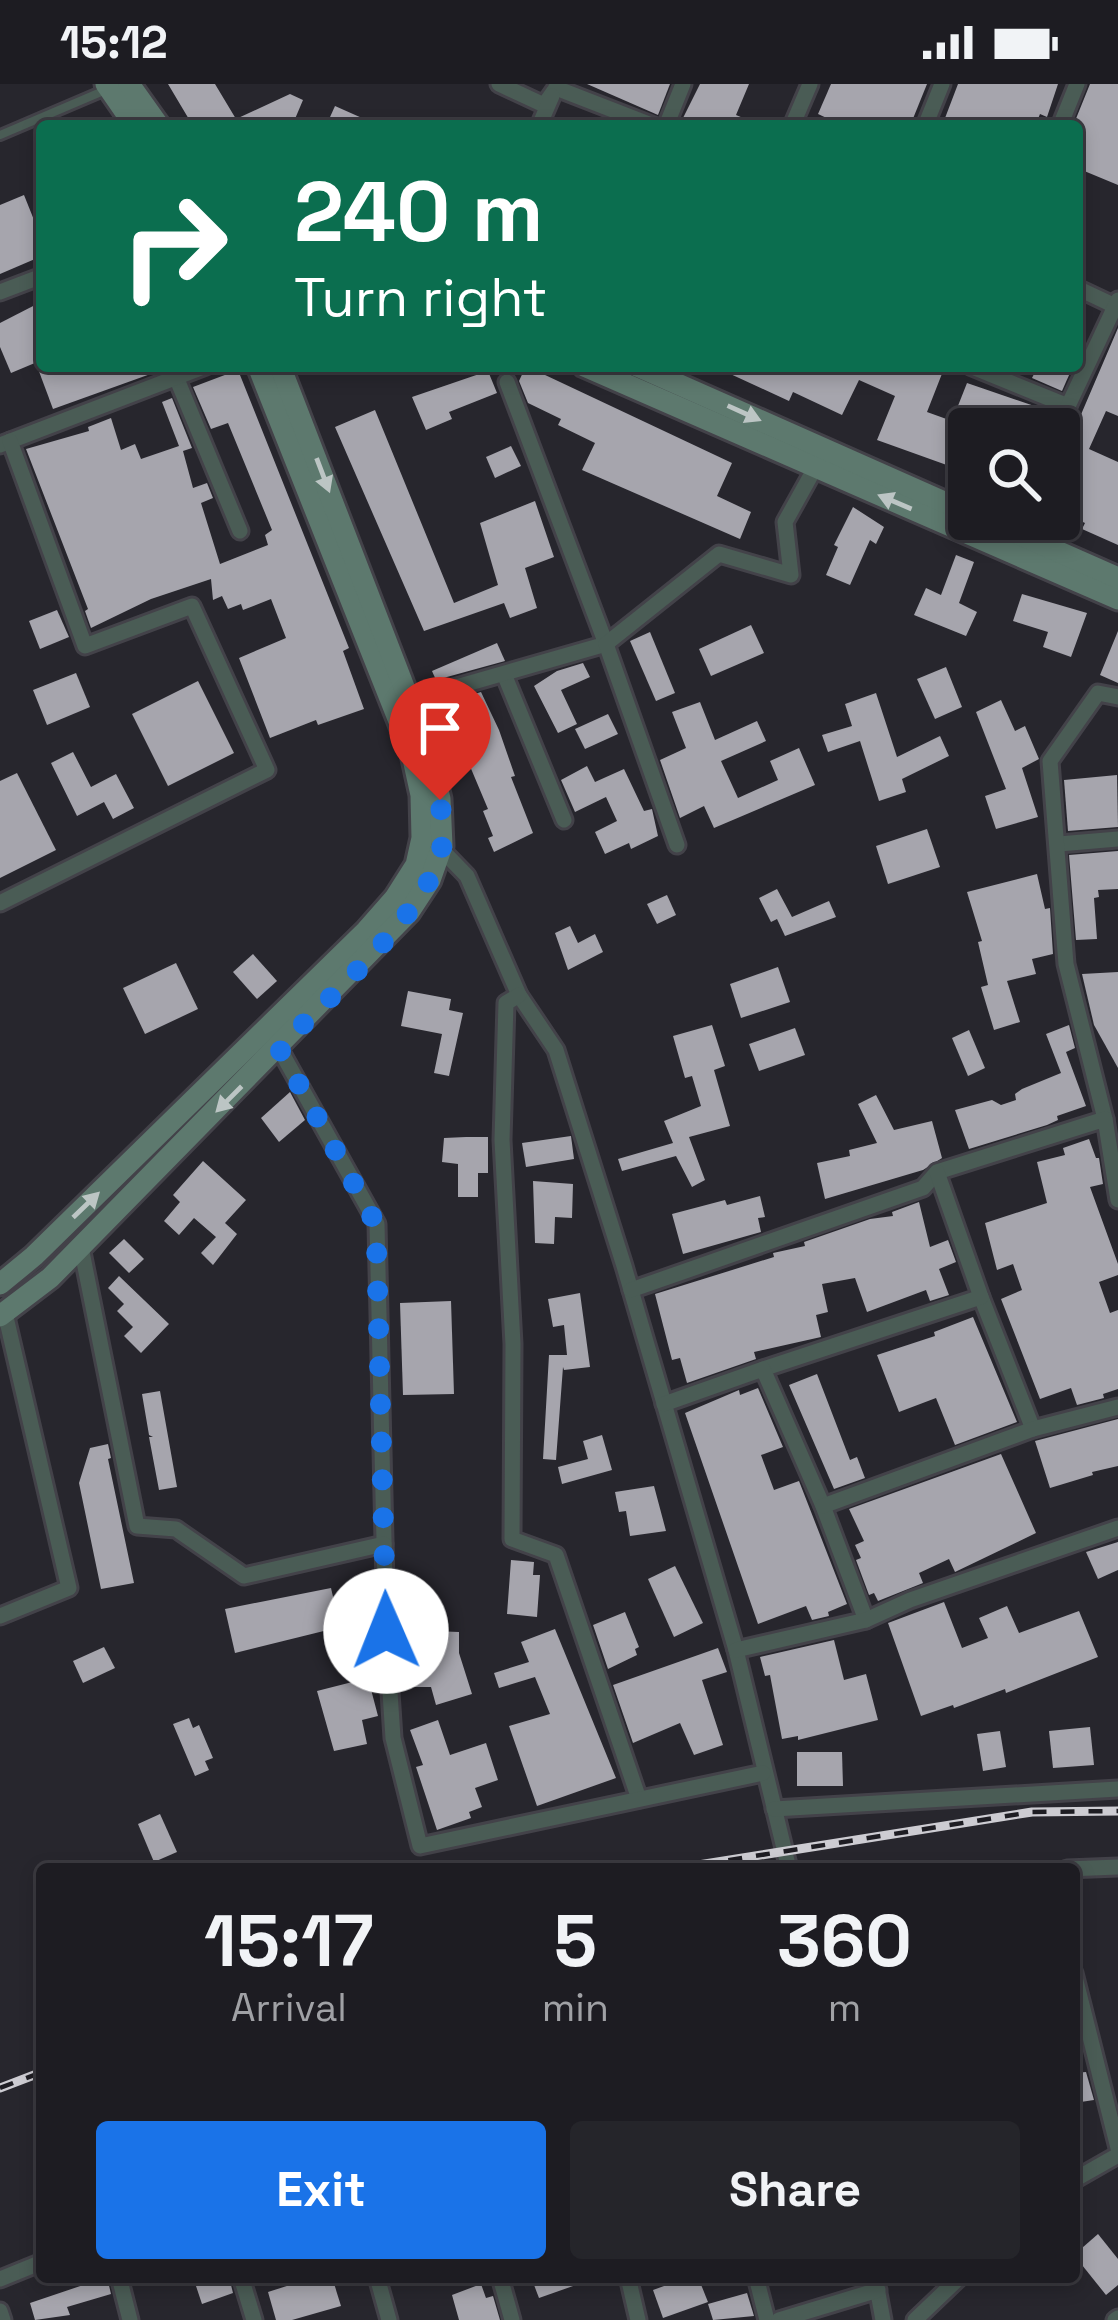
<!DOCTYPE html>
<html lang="en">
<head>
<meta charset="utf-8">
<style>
  :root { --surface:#1d1c22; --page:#25252a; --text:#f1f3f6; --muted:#a0a1a5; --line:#3b3a40; --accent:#1a73e8 }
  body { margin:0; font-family:"Space Grotesk",sans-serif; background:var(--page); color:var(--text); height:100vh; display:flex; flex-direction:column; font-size:45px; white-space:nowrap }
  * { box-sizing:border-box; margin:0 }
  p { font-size:39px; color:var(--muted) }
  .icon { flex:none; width:66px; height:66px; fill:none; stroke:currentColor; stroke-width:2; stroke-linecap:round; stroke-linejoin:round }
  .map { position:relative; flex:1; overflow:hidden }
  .details { position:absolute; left:36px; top:1779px; width:1044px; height:420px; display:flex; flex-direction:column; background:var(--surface); border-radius:12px; box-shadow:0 6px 18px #0003,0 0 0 3px var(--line) }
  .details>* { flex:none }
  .banner { position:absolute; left:36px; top:36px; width:1047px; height:252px; border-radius:12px; box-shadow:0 6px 18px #0003,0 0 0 3px var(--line); background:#0b6e4f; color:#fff; overflow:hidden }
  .fabs { position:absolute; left:948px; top:324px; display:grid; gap:24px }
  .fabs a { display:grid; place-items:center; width:132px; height:132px; border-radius:12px; background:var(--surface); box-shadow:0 6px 18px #0003,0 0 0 3px var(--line); font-size:60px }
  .pin { position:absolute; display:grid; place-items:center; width:102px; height:102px; color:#fff; margin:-123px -51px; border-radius:50% 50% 50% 0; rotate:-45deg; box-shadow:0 0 12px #0007 }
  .pin .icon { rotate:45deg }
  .me { position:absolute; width:132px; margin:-66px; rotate:359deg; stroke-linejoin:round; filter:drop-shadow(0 0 9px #0008) }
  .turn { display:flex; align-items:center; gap:42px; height:252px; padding:0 60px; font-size:54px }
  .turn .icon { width:156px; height:156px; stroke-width:2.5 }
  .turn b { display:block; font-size:84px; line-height:102px }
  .eta { display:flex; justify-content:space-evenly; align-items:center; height:204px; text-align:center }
  .eta b { font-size:72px; font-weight:800; line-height:84px }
  .action { display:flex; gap:24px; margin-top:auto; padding:24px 60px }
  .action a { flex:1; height:138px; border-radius:12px; background:var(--accent); color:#fff; font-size:48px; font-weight:800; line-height:138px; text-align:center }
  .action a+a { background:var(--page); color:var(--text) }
  .status { display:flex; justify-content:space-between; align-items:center; height:84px; padding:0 60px; background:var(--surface); direction:ltr }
  .status svg { height:33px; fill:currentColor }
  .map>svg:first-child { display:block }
</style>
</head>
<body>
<div class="status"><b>15:12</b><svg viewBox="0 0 49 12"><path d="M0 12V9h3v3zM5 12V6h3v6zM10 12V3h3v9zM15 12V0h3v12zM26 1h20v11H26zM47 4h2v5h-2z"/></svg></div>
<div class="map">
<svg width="1118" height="2236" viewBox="0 0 1118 2236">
  <rect width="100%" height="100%" fill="#27262d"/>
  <!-- building -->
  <g fill="#a6a5ad">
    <path d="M168,0h47l21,35 54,-25 13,6 -11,26h-99z"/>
    <path d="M587,0h83l-12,31z"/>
    <path d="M700,0h49l-13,31 26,11h-83z"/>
    <path d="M831,0h96l-17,42h-66l-26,-12z"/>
    <path d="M958,0h100l-11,33 -7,-3 -5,12h-93z"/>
    <path d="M1090,0h28v101l-41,-17v-42h-4z"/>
    <path d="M335,22l45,20h-54z"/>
    <path d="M24,111l18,45v16l-42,18v-69z"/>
    <path d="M37,220l5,12v44l-31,13 -11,-26v-24z"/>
    <path d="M1118,244v88l-12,-5 -17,38 29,13v83l-36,-16 3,-6 -26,-12v-45z"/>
    <path d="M37,282h133v1l-117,42z"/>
    <path d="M526,282l206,97 -15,33 34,16 -11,27 -158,-69 13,-27 -37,-18 3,-6 -33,-16 -9,-22z"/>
    <path d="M713,282h232l-18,46 25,9 15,-38 85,29 -6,17h-77v44l-92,-33 18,-44 -36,-16 -17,35 -49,-23 -4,9z"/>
    <path d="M1038,282h35l-11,25 -30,-13z"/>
    <path d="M238,286l111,278 -6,3 21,58 -46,16 -2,-5 -46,18 -31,-80 47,-20 -15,-39 -28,11 -2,-6 -13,5 -6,-13 -9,4 -2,-21 -60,20 -60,29 -6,-17 3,-2 -62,-160 63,-18 -1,-4 23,-9 10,32 14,-6 6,15 38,-13 -17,-44 10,-4 20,50 -9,3 10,37 14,-5 6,15 -12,5 19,61 48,-19 -3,-10 7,-5 -44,-107 -17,6 -18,-42z"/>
    <path d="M488,287l9,22 -48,19 3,7 -26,11 -14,-33z"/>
    <path d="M375,326l79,193 44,-18 -18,-62 55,-22 19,56 -29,11 12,40 -27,10 -6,-15 -80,28 -89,-204z"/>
    <path d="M511,362l10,20 -26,12 -9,-21z"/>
    <path d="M853,423l31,20 -8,17 -6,-4 -20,45 -24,-10 12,-28 -4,-2z"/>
    <path d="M956,471l18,7 -15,41 18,9 -11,24 -52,-21 12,-27 15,7z"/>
    <path d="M1022,510l65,19 -16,44 -28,-10 5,-15 -35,-11z"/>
    <path d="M57,526l12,27 -29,12 -11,-28z"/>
    <path d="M751,541l13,28 -53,23 -12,-27z"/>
    <path d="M1118,547v52l-18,-8z"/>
    <path d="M650,548l25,61 -19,8 -26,-60z"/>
    <path d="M497,559l8,18 -69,19 -4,-9z"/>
    <path d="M583,579l7,14 -29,13 16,34 -19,9 -24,-47 23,-15z"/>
    <path d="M946,583l16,40 -27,12 -18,-40z"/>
    <path d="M76,589l14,34 -43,18 -14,-35z"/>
    <path d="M198,597l36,72 -66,33 -36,-72z"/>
    <path d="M481,608l18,38 16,46 -4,1 22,56 -39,19 -6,-14 5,-2 -10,-25 5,-2 -24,-57 7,-3 -22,-47z"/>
    <path d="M876,609l21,64 43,-21 9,20 -47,23 4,13 -27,9 -19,-60 -32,11 -6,-17 30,-9 -7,-22z"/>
    <path d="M1001,616l14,31 10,-5 14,33 -17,9 16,49 -42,12 -11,-33 21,-7 -30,-77z"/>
    <path d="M700,618l15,38 42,-19 9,20 -45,20 17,37 40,-18 -8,-19 29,-13 16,37 -101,43 -10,-22 -24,12 -20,-58 26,-12 -14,-36z"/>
    <path d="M608,630l10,20 -33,15 -10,-20z"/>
    <path d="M73,668l18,35 25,-13 18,34 -21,11 -9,-17 -27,14 -26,-53z"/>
    <path d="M587,682l8,16 29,-13 20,42 8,-2 6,27 -27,13 -2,-6 -24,11 -10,-22 22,-11 -11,-24 -31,15 -14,-32z"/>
    <path d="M17,689l39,77 -56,28v-97z"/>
    <path d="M1117,691l1,52 -50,4 -4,-51z"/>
    <path d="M927,745l13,38 -52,17 -12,-38z"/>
    <path d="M1118,767v38l-20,1 1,7 -5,1 3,41 -21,1 -7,-85z"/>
    <path d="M1037,790l8,35 5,-1 3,46 -21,5 4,15 -29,7 13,41 -26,8 -13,-43 7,-2 -10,-43 4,-1 -15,-49z"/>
    <path d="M777,805l15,28 37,-16 7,16 -51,19 -8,-17 -6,3 -12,-24z"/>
    <path d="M667,811l9,20 -19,9 -10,-20z"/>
    <path d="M570,842l8,17 17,-9 8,18 -35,18 -13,-37z"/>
    <path d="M253,870l24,27 -20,18 -24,-27z"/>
    <path d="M176,879l22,46 -53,25 -22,-46z"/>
    <path d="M778,883l12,35 -49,16 -11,-34z"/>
    <path d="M1118,888v96l-24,-43 -12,-51z"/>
    <path d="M408,907l43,8 -2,11 14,3 -14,63 -15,-3 8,-39 -41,-8z"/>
    <path d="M712,941l13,41 -11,4 16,56 -41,11 16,43 -13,7 -16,-31 -54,15 -4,-12 55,-16 -9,-22 37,-15 -9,-30 -7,2 -12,-42z"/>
    <path d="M1069,941l6,23 -9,4 20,54 -29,10 1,4 -11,5 -78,24 -14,-39 37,-10 9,5 15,-5 -1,-6 7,-5 39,-16 -15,-39z"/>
    <path d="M795,944l10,27 -46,16 -10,-27z"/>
    <path d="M969,946l16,38 -17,8 -16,-38z"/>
    <path d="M290,1008l15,28 -26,22 -18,-24z"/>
    <path d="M876,1011l18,35 38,-9 10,37 -19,12 -98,29 -8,-36 33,-7 -1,-6 28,-7 -19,-39z"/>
    <path d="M571,1052l3,23 -48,8 -4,-24z"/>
    <path d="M466,1053h22v36h-10v24h-20v-33l-16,-2 2,-24z"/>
    <path d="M1089,1055l7,19h3l4,26 -13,3 28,77v11l-19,7 11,31 8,-3v79l-15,5 1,4 -27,7 -6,-17 -31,11 -39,-100 21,-9 -9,-26 -16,6 -12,-47 62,-20 -10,-41 28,-7 -2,-7z"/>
    <path d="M203,1077l43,39 -21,23 12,11 -24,31 -12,-12 15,-16 -22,-19 -15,17 -15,-14 16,-19 -7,-7z"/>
    <path d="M533,1097l40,3 -1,34 -17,-1 -1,27 -19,-1z"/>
    <path d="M760,1112l5,21 -7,1 3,14 -78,22 -11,-40 53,-14 2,5z"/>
    <path d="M919,1118l11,45 18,-7 8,22 -17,7 10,26 -19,6 -4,-11 -59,22 -12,-34 -33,6 6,28 -12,3 5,22 -67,15 2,7 -69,24 -7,-25 -8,2 -17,-66 119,-37 -1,-4 32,-7 -1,-4 66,-23 23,-3 -1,-4z"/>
    <path d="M124,1155l20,20 -15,14 -20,-20z"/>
    <path d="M119,1192l50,48 -28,29 -17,-17 9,-9 -16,-16 7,-7 -16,-16z"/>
    <path d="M580,1209l10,74 -26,3 -1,-3 -7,93 -13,-1 6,-104h18l-3,-30 -11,2 -5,-28z"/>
    <path d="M451,1217l3,93 -51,1 -3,-92z"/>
    <path d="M973,1233l44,105 -62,23 -19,-47 -37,14 -22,-57 58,-19 -1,-4z"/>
    <path d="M817,1290l33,86 7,-3 8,21 -31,11 -45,-104z"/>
    <path d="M758,1304l25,59 -22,8 13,35 25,-9 48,123 -19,8 1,4 -17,4 -6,-14 -48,18 -73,-211 54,-23 1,5z"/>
    <path d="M160,1307l17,96 -18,3 -10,-53h4l-4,-2 -7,-41z"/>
    <path d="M1118,1335v47l-26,6 1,3 -43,13 -15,-47z"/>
    <path d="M602,1351l10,35 -50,14 -4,-17 30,-8 -5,-18z"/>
    <path d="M108,1360l3,14 -3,1 26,124 -33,6 -22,-106 11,-35z"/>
    <path d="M1001,1370l35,79 -81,39 -6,-13 -30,14 4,10 -45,18 -4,-8 -5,2 -13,-35 5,-2 -6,-13 9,-4 -15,-32z"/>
    <path d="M654,1402l12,45 -36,5 -4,-25 -7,1 -4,-20z"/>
    <path d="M1118,1458v28l-20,9 -12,-27z"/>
    <path d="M511,1476l23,2 -1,13h7l-3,42 -30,-3z"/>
    <path d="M675,1482l28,57 -29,14 -26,-58z"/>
    <path d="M331,1504l9,39 -105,26 -10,-44z"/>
    <path d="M944,1518l18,46 26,-10 -9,-20 28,-12 12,27 60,-22 19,46 -92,36 -1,-4 -51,19 -1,-3 -32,11 -33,-93z"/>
    <path d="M625,1528l14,35 -4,2 2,6 -29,14 -15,-44z"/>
    <path d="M555,1545l61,149 -79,28 -28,-80 41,-12 -15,-37 -36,11 -5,-15 35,-11 -8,-20z"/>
    <path d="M434,1547l25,1v21l13,41 -36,11 -5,-18h-29l-2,-22h32z"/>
    <path d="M834,1556l10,40 22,-6 12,46 -80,20v-4l-16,3 -12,-64 -5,1 -5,-19z"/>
    <path d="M104,1563l11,21 -32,15 -10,-22z"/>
    <path d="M718,1564l9,24 -25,8 21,65 -29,10 -14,-32 -47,20 -20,-58z"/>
    <path d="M368,1594l10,38 -16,4 5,24 -33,7 -17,-60z"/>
    <path d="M189,1634l4,10 6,-3 14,33 -8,3 4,9 -14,6 -22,-52z"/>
    <path d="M438,1636l12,35 36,-12 12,37 -23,8 7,19 -13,5 2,6 -34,12 -21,-63 7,-2 -13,-35z"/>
    <path d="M1090,1643l4,38 -41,3 -4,-37z"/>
    <path d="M1000,1647l6,36 -23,4 -6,-37z"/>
    <path d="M797,1668h45l1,34h-46z"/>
    <path d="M160,1730l17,38 -23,10 -16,-38z"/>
    <path d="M1086,1988l8,28 -20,3v-30z"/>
    <path d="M1098,2150l20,25v26l-12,10 -32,-40z"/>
    <path d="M107,2193l4,17 -44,13 3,8 -35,5 -5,-17z"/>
    <path d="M193,2193h36l4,16 -31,11z"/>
    <path d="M315,2193h17l9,29 -49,14h-16l-8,-28z"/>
    <path d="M531,2193h61l1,2 -54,19z"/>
    <path d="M689,2193h9l10,25 -45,16 -10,-28z"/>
    <path d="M481,2200l5,14 7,-2 7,24h-41l-7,-25z"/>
    <path d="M747,2209l7,23 -41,4 -5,-16z"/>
  </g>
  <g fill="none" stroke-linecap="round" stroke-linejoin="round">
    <!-- lane casing -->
    <g stroke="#434249" stroke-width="14">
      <path id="lane" d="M0,51l108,-46"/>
    </g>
    <!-- street casing -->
    <g stroke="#434249" stroke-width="21">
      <g id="street">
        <path d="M499,0l45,21 12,-17"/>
        <path d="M558,0l-2,4 98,38"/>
        <path d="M539,42l13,-30"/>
        <path d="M666,42l17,-42"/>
        <path d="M792,42l18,-42"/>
        <path d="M925,42l17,-42"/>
        <path d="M1060,42l17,-42"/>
        <path d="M1077,204l38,18"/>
        <path d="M0,208l42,-16"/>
        <path d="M970,282l98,40 -10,23"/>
        <path d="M176,293l64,154"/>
        <path d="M1068,322l50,-106"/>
        <path d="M0,361l206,-79"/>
        <path d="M504,590l60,146"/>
        <path d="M411,616l195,-56 -99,-262"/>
        <path d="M436,760l31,32 52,119 37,55 68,216 112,384 53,219"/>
        <path d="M1059,760l59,-5"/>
        <path d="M677,761l-71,-201 113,-90 72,21 -6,-53 30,-54"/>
        <path d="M0,819l267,-133 -75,-164 -107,40 -75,-205"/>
        <path d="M519,911l-13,8 -4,137 11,204 -1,195 44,16 83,244"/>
        <path d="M279,964l98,176 9,407 7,107 27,108 343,-73"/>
        <path d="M1105,1035l-39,-155 -16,-203 48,-68 20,4"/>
        <path d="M81,1163l56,279 39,3 68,47 140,-32"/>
        <path d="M631,1206l292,-102 14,-16 168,-53 13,81"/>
        <path d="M981,1213l52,132"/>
        <path d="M763,1285l218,-72 -44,-125"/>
        <path d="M664,1320l99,-35 60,137 43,114"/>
        <path d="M823,1422l210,-77 85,-22"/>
        <path d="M0,1532l69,-28 -64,-275"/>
        <path d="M736,1566l130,-30 44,-20 208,-72"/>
        <path d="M774,1725l344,-20"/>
        <path d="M1067,1785l51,-2"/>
        <path d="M1074,1889l44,175"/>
        <path d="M1074,2096l44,-25"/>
        <path d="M119,2193l11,43"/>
        <path d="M241,2193l13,43"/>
        <path d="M377,2193l12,43"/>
        <path d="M500,2193l12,43"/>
        <path d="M628,2193l10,43"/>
        <path d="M756,2193l11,43"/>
        <path d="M875,2193l8,43"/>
        <path d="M0,2195l42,-17"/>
        <path d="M0,2227l3,9"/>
        <path d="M779,2236l99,-30"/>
        <path d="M915,2236l45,-43"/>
        <path d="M1115,2236l3,-2"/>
      </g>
    </g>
    <!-- secondary casing -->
    <g stroke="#434249" stroke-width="27">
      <g id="secondary">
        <path d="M106,0l29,42"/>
        <path d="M129,0l30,42"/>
        <path d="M584,282l534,233"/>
        <path d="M637,282l332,147"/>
        <path d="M984,435l134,59"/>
        <path d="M0,1200l34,-28 332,-325 29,-33 21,-33 6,-27 -1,-43 -9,-41 -154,-388"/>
        <path d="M0,1232l50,-38 359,-366 21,-32 12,-34 -2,-47 -12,-50 -148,-383"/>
      </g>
    </g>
    <!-- lane -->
    <use href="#lane" stroke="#4a5c55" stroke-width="8"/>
    <!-- street -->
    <use href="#street" stroke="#4a5c55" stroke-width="15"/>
    <!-- secondary -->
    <use href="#secondary" stroke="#5d796e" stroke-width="21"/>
    <!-- rail casing -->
    <g stroke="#cdccd2" stroke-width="9">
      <g id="rail">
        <path d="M673,1785l359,-57 86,-1"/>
        <path d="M0,2004l42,-16"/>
      </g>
    </g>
    <!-- rail -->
    <use href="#rail" stroke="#1e1d23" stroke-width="4.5" stroke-dasharray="14" stroke-linecap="butt"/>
  </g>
  <!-- one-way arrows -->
  <defs><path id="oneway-solid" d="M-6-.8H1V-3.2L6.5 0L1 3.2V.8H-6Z" transform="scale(3)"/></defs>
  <g fill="#bcc5c4">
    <use href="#oneway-solid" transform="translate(744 329) rotate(24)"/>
    <use href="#oneway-solid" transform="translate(323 391) rotate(69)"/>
    <use href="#oneway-solid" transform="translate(895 418) rotate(-157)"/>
    <use href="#oneway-solid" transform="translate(229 1015) rotate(135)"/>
    <use href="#oneway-solid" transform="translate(86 1121) rotate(-44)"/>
  </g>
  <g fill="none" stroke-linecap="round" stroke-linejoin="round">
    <!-- route -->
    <path stroke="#1a73e8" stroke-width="21" stroke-dasharray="0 37.8" d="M386,1547l-10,-407 -97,-176c44,-45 154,-140 163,-202 3,-14 -1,-32 -2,-46"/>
  </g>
</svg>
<div class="fabs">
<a><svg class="icon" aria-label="search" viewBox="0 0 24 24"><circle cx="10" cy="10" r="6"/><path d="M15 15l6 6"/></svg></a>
</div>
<div class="pin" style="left:440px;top:716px;background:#d93025"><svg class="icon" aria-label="arrive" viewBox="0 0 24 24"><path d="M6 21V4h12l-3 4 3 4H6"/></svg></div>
<svg class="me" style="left:386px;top:1547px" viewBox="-20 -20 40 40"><circle r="19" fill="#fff"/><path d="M0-13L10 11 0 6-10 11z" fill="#1a73e8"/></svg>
<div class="banner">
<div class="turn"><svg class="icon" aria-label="right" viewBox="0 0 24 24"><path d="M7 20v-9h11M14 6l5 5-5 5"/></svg><div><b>240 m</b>Turn right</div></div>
</div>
<section class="details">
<div class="eta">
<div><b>15:17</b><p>Arrival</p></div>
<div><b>5</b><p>min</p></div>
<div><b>360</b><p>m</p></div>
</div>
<div class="action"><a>Exit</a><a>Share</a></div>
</section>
</div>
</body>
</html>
